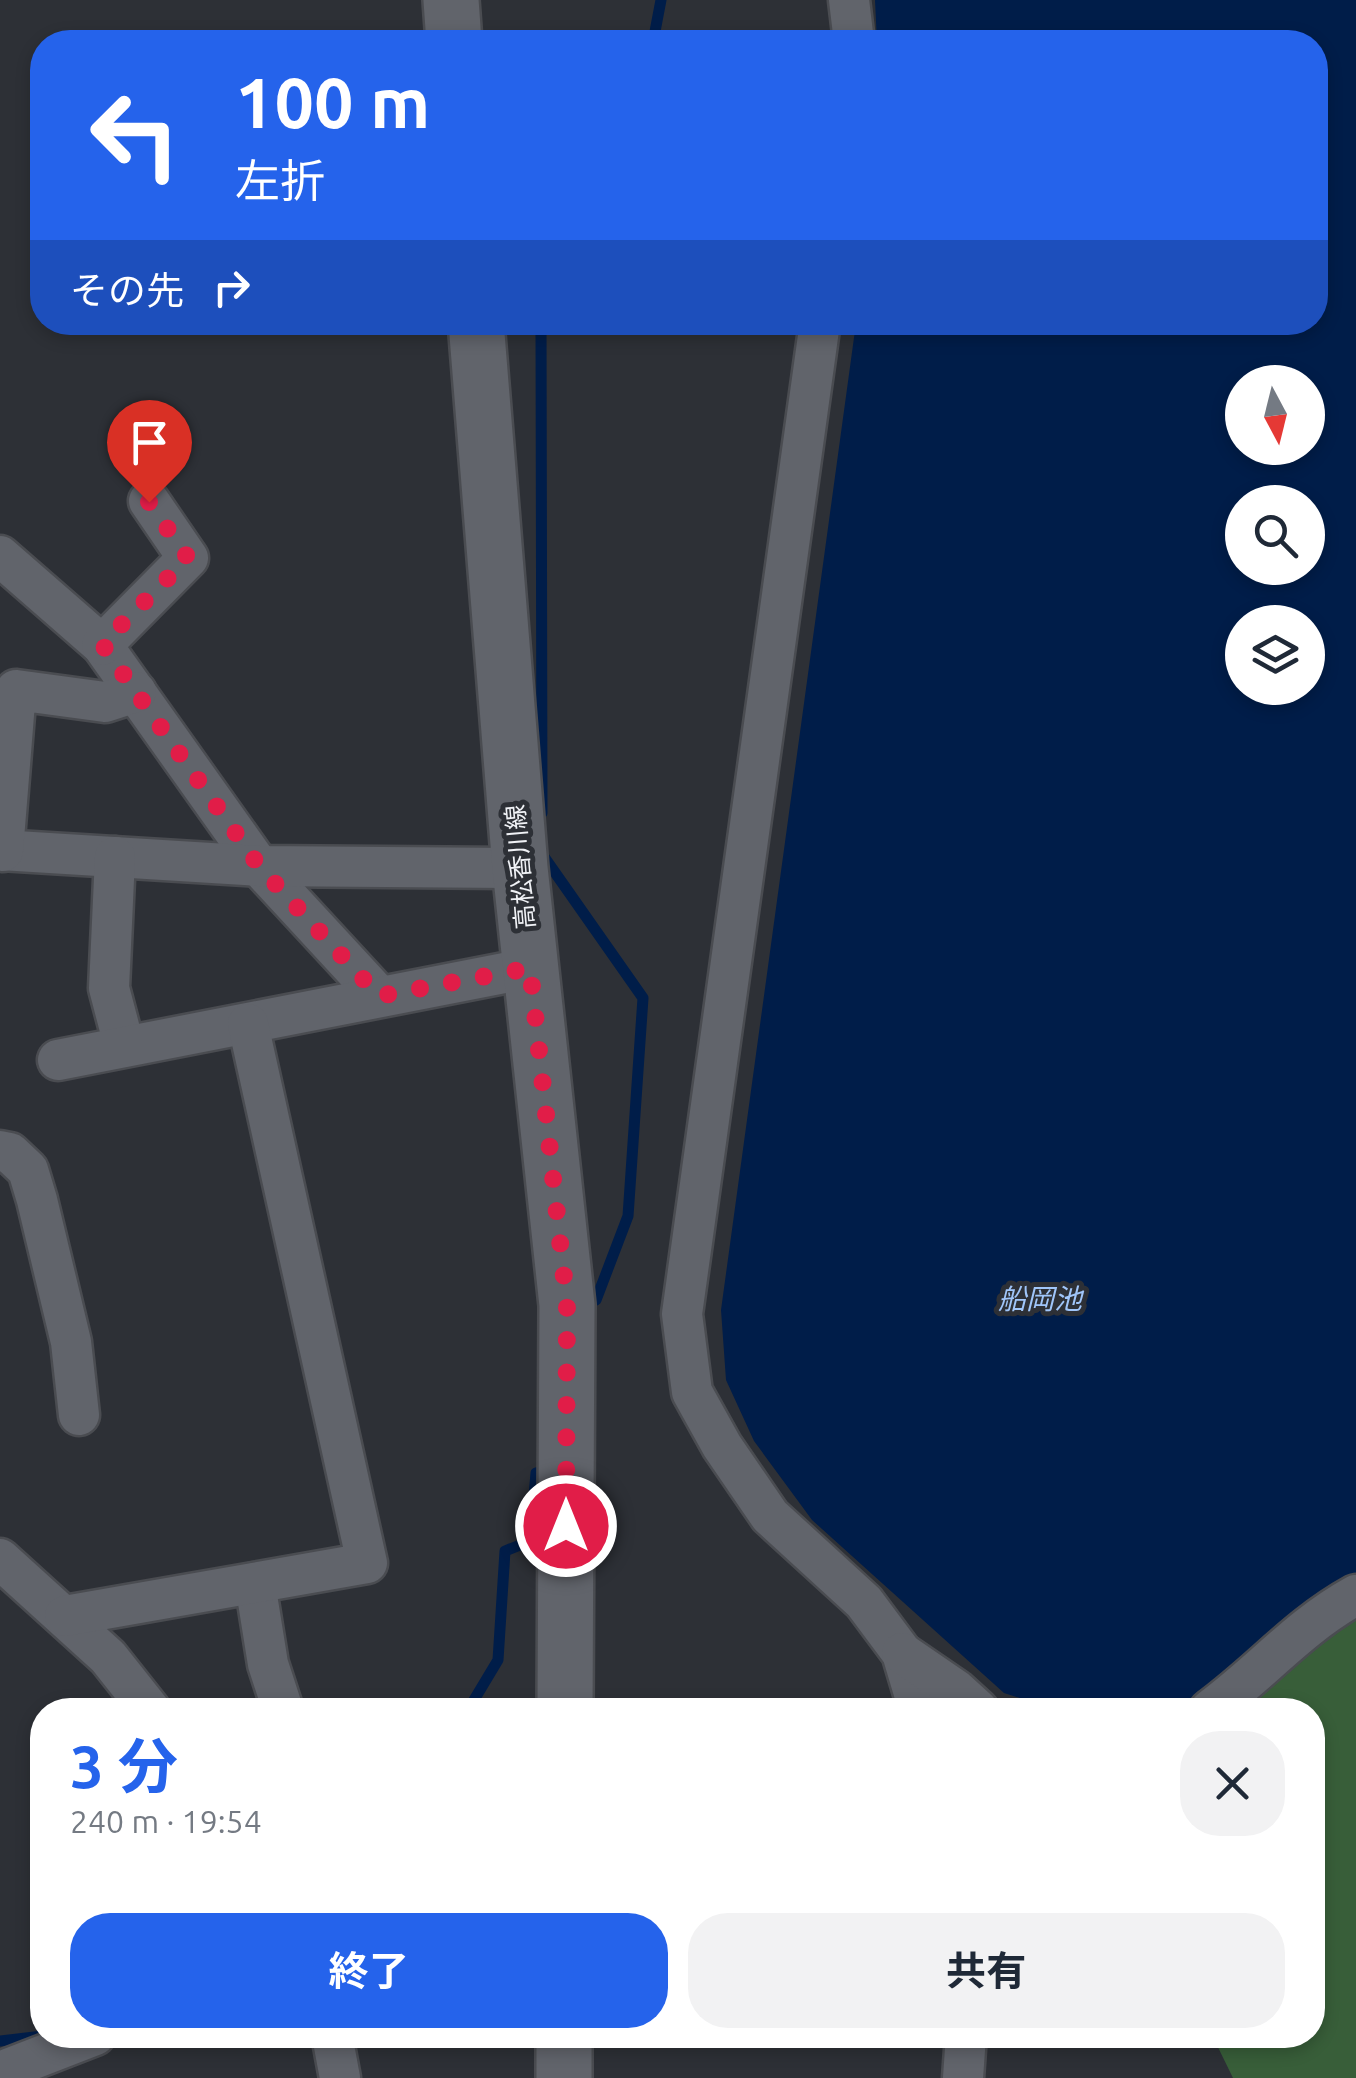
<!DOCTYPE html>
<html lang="ja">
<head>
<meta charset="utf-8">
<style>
  :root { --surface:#fff; --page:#f2f2f3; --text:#1f2937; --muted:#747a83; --accent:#2563eb }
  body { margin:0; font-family:Ubuntu,"Noto Sans JP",sans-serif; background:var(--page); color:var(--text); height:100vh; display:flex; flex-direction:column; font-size:38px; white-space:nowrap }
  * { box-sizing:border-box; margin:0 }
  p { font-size:32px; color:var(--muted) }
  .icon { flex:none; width:55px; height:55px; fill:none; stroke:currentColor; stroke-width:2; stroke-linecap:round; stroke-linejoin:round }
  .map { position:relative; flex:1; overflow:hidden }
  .side { position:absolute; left:30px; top:1698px; width:1295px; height:350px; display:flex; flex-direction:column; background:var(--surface); border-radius:40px; box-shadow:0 5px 15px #0003 }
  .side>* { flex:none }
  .banner { position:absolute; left:30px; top:30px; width:1298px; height:305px; border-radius:40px; box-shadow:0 5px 15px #0003; background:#2563eb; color:#fff; overflow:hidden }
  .needle { width:65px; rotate:173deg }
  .tools { position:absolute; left:1225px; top:365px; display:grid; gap:20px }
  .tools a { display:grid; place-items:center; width:100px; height:100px; border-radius:50%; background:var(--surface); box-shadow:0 5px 15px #0003; font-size:50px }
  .pin { position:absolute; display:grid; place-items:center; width:85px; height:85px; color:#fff; margin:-102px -42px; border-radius:50% 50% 50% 0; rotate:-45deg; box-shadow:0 0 10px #0007 }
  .pin .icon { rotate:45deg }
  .me { position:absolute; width:110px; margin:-55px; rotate:0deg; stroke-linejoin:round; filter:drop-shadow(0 0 8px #0008) }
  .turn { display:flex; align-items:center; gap:35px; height:210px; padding:0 40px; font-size:45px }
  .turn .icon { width:130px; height:130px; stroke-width:2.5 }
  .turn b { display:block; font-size:70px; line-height:85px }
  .then { display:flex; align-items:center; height:95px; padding:0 40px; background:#0003; gap:20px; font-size:38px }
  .round { display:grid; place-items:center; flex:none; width:105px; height:105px; border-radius:40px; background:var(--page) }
  .summary { display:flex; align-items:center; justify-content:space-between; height:170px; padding:0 40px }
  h1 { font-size:60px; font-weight:700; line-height:75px; color:var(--accent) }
  .cta { display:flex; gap:20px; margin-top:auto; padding:20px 40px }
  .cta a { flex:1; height:115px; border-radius:40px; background:var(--accent); color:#fff; font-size:40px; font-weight:700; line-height:115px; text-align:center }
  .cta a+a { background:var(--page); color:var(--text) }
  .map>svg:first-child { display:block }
</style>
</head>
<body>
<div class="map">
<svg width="1356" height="2078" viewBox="0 0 1356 2078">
  <rect width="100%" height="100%" fill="#2d3036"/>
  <!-- green -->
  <path fill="#385e39" d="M1356,1573v505h-123l-21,-43h100v-325h-137l24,-13z"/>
  <!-- water -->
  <path fill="#001d49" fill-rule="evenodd" d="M875,0h481v1573l-157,124 -24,13h-118l-53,-17 -192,-173 -58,-79 -28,-61 -5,-70 135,-987 459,-1v-280h-438zM1242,382h66v66h-66zM1242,502h66v66h-66zM1242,622h66v66h-66z"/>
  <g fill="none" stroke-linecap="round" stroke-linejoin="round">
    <!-- stream -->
    <g stroke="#001d49" stroke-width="11">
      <path d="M653,42l8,-42"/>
      <path d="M541,322l1,491"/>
      <path d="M542,847v7l101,144 -15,218 -32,84"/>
      <path d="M468,1710l30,-50 7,-109 25,-10 6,-68 14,-4"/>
      <path d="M0,2041l43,-5"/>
    </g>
    <!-- street casing -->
    <g stroke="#4a4c51" stroke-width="45">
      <g id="street">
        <path d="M849,0l5,42"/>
        <path d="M820,322l-138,992 10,78 30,54 48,70 94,86 38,51 17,57"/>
        <path d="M0,556l102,89 157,221 120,130"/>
        <path d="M102,645l86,-87 -39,-57"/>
        <path d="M0,850l259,16 261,2"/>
        <path d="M3,851l13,-161 89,12 31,-10"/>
        <path d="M115,857l-6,131 15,57"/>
        <path d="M58,1060l472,-92"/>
        <path d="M0,1151l10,2 18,17 9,30 34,142 8,73"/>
        <path d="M0,1559l108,98 42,53"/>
        <path d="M255,1583l13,81 15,46"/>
        <path d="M65,1616l302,-53 -119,-539"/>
        <path d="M902,1653l54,37 22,20"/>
        <path d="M1210,1710c53,-39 88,-83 146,-115"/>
        <path d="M332,2035l8,43"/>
        <path d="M0,2072l95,-37"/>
        <path d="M963,2078l3,-43"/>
      </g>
    </g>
    <!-- secondary casing -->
    <g stroke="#4a4c51" stroke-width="60">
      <g id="secondary">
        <path d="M451,0l3,42"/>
        <path d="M476,322l44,546 47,437 -2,405"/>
        <path d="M564,2078v-43"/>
      </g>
    </g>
    <!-- street -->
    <use href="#street" stroke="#61646b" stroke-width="40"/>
    <!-- secondary -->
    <use href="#secondary" stroke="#61646b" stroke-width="55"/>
  </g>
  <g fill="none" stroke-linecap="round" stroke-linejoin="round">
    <!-- route -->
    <path stroke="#e11d48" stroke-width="18" stroke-dasharray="0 32.4" d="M149,502l39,56 -86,86 157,222 120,130 151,-28 37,337 -1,221"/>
  </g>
  <g text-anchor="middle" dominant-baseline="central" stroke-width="10" stroke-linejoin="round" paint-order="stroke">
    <!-- street labels -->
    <g font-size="25" fill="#f0f2f6" stroke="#2d3036">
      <text transform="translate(520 867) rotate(-95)">高松香川線</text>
    </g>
    <!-- water labels -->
    <g font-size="28" font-style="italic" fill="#a0c6fa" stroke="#2d3036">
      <text x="1040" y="1298">船岡池</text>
    </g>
  </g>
</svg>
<div class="tools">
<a><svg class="needle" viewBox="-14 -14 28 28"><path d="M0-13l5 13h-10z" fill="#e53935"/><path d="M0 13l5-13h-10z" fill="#747a83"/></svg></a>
<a><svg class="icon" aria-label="search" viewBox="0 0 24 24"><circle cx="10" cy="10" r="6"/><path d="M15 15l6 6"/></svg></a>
<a><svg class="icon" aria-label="layers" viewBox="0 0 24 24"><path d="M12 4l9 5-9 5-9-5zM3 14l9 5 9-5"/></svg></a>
</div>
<div class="pin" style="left:149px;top:502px;background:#d93025"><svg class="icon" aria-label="arrive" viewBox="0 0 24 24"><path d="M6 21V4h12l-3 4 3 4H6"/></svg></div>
<svg class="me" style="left:566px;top:1526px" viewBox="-20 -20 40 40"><circle r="17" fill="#e11d48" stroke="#fff" stroke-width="3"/><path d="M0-11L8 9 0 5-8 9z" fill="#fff"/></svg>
<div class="banner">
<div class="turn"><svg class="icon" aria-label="left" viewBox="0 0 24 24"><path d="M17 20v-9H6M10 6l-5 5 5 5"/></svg><div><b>100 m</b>左折</div></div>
<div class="then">その先<svg class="icon" aria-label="right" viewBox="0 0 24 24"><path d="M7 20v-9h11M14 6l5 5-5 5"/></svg></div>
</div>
<section class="side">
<div class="summary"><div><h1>3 分</h1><p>240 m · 19:54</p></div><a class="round"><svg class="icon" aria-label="close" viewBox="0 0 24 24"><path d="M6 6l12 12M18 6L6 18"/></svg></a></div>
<div class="cta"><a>終了</a><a>共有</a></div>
</section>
</div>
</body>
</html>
